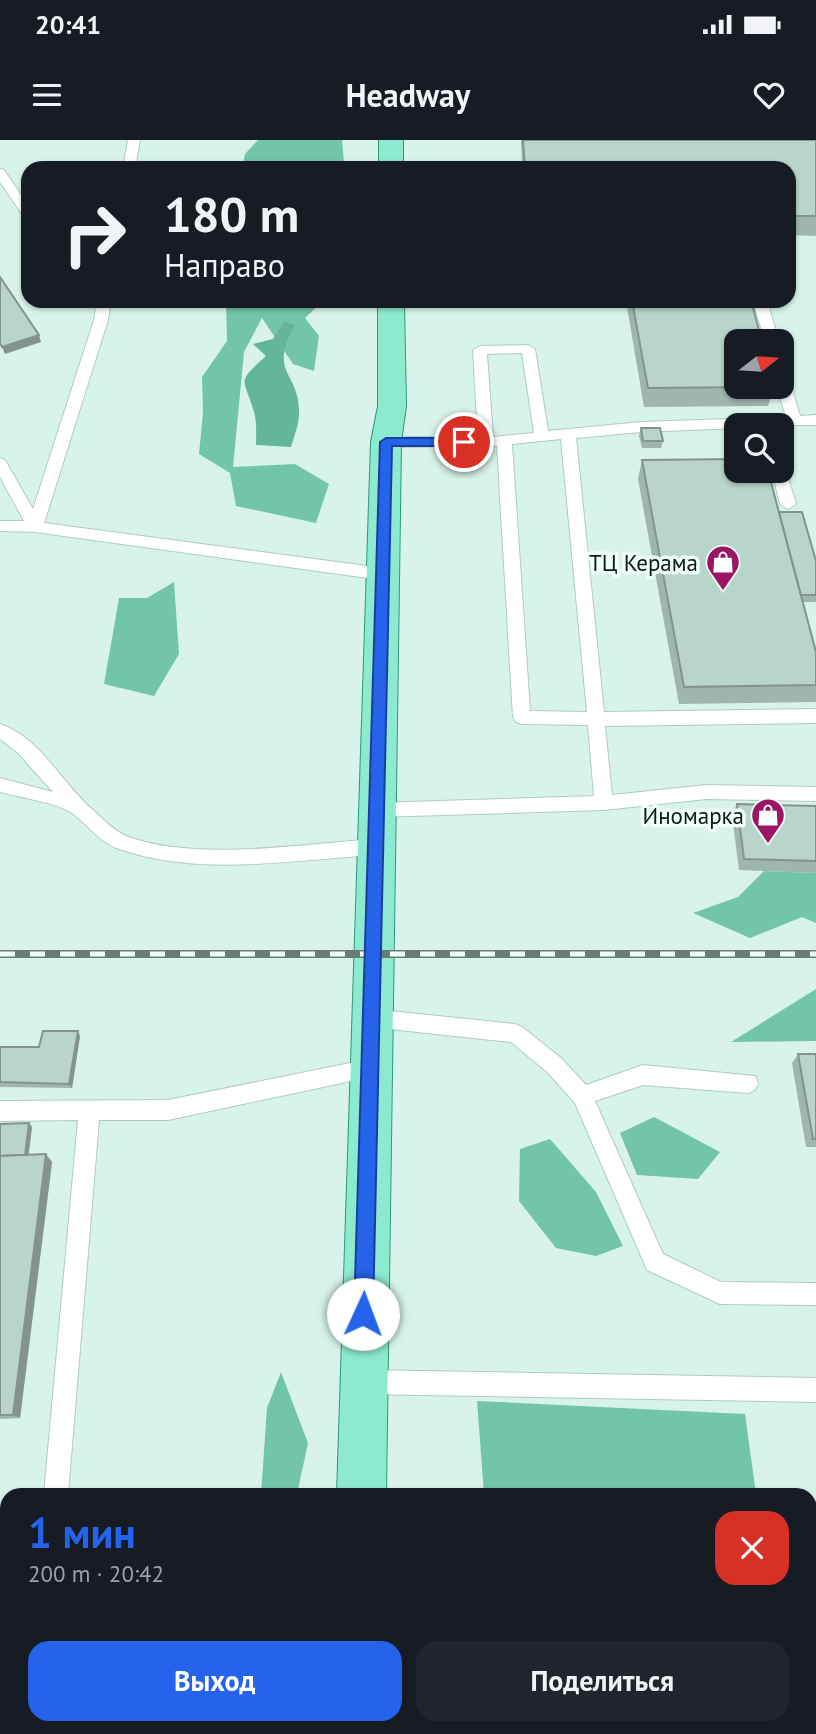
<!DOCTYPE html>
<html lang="ru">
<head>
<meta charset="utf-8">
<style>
  :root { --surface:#171b24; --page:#20242c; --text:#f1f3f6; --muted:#9ea1a6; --accent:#2563eb }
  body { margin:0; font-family:"PT Sans",sans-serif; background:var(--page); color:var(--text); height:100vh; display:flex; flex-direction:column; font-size:26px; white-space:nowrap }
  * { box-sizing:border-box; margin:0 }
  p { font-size:23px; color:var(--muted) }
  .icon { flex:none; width:38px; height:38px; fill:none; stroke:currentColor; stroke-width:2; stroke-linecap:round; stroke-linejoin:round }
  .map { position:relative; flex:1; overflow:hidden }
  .panel { position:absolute; left:0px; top:1348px; width:817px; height:247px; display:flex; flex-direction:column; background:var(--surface); border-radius:21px 21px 0 0; box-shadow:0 2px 5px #0004 }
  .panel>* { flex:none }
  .hud { position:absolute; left:21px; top:21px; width:775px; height:147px; border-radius:21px; box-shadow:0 2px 5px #0004; background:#171b24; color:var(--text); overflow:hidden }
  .needle { width:46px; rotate:73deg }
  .buttons { position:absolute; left:724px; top:189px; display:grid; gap:14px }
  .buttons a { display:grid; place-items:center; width:70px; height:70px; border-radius:14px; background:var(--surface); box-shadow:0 2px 5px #0004; font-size:35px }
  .pin { position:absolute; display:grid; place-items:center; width:60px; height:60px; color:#fff; margin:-30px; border:4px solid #fff; border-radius:50%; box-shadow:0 2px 7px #0007 }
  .me { position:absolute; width:77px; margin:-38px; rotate:2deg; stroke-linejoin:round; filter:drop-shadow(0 0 5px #0008) }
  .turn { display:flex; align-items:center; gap:24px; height:147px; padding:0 28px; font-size:32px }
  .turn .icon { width:91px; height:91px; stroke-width:2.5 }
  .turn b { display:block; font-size:49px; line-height:60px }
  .round { display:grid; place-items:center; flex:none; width:74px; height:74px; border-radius:21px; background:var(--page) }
  .overview { display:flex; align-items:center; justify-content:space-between; height:119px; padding:0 28px }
  h1 { font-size:42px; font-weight:800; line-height:52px; color:var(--accent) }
  .cta { display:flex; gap:14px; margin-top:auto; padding:14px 28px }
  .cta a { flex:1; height:80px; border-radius:21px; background:var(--accent); color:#fff; font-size:28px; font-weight:800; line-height:80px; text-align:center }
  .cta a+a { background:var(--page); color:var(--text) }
  .status { display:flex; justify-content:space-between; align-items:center; height:49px; padding:0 35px; background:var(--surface); direction:ltr }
  .status svg { height:19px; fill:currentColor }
  header { display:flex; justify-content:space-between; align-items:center; height:91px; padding:0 28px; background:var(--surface); font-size:32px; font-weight:800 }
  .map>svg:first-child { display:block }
</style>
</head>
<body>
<div class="status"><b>20:41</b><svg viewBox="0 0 49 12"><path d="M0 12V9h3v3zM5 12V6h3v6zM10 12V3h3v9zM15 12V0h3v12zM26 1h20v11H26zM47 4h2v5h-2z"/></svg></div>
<header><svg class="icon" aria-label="menu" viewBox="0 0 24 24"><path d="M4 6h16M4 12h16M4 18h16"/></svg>Headway<svg class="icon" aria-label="heart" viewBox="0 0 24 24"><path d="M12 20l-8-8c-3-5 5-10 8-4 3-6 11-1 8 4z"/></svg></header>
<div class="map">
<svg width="816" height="1594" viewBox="0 0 816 1594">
  <rect width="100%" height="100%" fill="#d8f4ea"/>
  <!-- forest -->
  <g fill="#72c5aa">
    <path d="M258,0h84l2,23 -12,5h-90l3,-14z"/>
    <path d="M226,161h97l-18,17 14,18 -5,35 -21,-7 -31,-46 -18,34 -11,115 62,-3 34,20 -13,39 -80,-17 -6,-33 -31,-19 4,-42 -1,-35 25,-36z"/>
    <path d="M174,442l5,72 -25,42 -50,-12 15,-86h28z"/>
    <path d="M764,731l52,2v50l-14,-6 -52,21 -57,-25 45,-16z"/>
    <path d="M816,849v52l-85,1z"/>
    <path d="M654,977l66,35 -22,27 -61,-4 -17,-42z"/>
    <path d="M550,999l46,53 27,54 -27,10 -40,-8 -37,-47 1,-52z"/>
    <path d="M281,1232l27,71 -11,51h-36l6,-86z"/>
    <path d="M477,1261l268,13 11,80h-272z"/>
    <path d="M502,1587h240l12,7h-252z"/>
  </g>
  <!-- water -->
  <path fill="#63b69c" d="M284,181l11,4c-28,50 5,45 4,89 0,10 -5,23 -8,33l-35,-2c0,-10 1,-23 -2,-33 -10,-35 -19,-28 12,-56l-13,-12 20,-5z"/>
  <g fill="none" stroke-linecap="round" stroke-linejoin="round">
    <!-- lane casing -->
    <g stroke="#b0cbc1" stroke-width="2">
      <g id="lane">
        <path d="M128,0h12l-5,28h-12z"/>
        <path d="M0,29l4,1 24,35v13l-4,-1 -24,-35z"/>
        <path d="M97,161h14l-3,19 -64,203 338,45 6,2 2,4 -2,4 -6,2 -347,-48 -35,-1v-10h24l-24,-44v-19l5,2 28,49 61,-189z"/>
        <path d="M753,161h14l12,40h-14z"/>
        <path d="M528,205l7,4 13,82 93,-9 145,-5 -9,-30h5v-13l7,4 11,38 16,-1v10h-79v3l-96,4 -65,6 28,274 212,-3v14l-211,3 7,69 94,-10 110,2v14l-110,-2 -102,11 -228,7 -6,-2 -3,-5 3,-5 6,-2 218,-7 -6,-71 -66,-1 -6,-2 -3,-5 -16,-271 -111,1 -7,-5 7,-5h92l-5,-87 7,-4zM522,213l12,80 -41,4 -6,-83zM561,299l26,273 -57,-1 -18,-267z"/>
        <path d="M782,327l4,4 10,33 -8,5 -8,-5 -8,-33h10z"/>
        <path d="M0,584c40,13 62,60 93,86 10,9 21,21 33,26 67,26 178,8 249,3l7,3 2,5 -2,5 -7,3c-84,5 -175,22 -256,-6 -20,-7 -31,-24 -47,-36 -14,-10 -53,-16 -72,-21v-14l53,14 -35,-39 -18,-14z"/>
        <path d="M371,869l144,15 7,3 39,31 25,27 57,-20 112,11 3,7 -3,7 -7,3 -105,-8 -48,16 68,153 58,28 95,1v22l-96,-1 -73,-34 -72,-167 -28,-31 -36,-30 -140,-15 -7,-3 -3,-6 3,-6z"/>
        <path d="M370,919l7,2 3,7 -3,7 -7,2 -202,43h-69l-31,374h-24l34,-374 -78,1v-20l168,-1z"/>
        <path d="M363,1230l453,8v24l-453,-8 -8,-4 -4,-8 4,-8z"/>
        <path d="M22,1587h26l-1,7h-26z"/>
      </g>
    </g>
    <!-- primary casing -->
    <g stroke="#30987c" stroke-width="2">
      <g id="primary">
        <rect x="379" y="0" width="24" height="28"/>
        <path d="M378,161h26l2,105 -5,36 -15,1052h-49l34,-1052 7,-36z"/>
        <rect x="331" y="1587" width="54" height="7"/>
      </g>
    </g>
    <!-- lane -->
    <use href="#lane" fill="#fff" fill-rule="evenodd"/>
    <!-- primary -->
    <use href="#primary" fill="#8dead1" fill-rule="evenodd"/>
    <!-- rail casing -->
    <g stroke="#6a7c75" stroke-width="8">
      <path id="rail" d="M0,814h816"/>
    </g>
    <!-- rail -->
    <use href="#rail" stroke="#eefef8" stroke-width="5" stroke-dasharray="15" stroke-linecap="butt"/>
  </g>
  <!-- wall -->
  <g fill="#9fb6ae">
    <path d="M521,0h295v96l-27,-1v-67h-267z"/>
    <rect x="548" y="161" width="50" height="2"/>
    <path d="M628,161h123l23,86 -6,19 -124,1 -17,-100z"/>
    <path d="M641,288l22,13 -2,7h-19l-3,-12z"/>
    <path d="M642,320l137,52 37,49v41h-14l14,50v50l-137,2 -41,-225z"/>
    <path d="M737,664l79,2v67l-77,-3 -7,-55z"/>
    <path d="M80,896l-8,52 -72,-1v-40h39z"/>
    <path d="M798,914h18v93h-10l-14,-84z"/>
    <path d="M29,983l3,4 -3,28 23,7 -32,256 -20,1v-295z"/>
  </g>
  <!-- shaded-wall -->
  <g fill="#82948d">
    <path d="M39,195l2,7 -36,12 -3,-7z"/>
    <path d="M78,891l2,5 -8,52 -3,-4z"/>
    <path d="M29,983l3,4 -5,36 -3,-4z"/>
    <path d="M46,1014l6,8 -32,256 -7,-3z"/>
  </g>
  <!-- building -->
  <g fill="#b9d4ca" stroke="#82948d" stroke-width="2">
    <path d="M523,0h293v76h-27v-48h-264z"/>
    <path d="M0,137l39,58 -37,12 -2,-4z"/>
    <path d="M632,161h119l11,40h-25v46h15l-104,1z"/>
    <path d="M641,288h19l3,13h-20z"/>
    <path d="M737,319v12h31l48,181v33l-132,2 -42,-227z"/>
    <path d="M779,372h23l14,49v34h-15z"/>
    <path d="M737,664l79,2v55l-72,-2z"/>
    <path d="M43,891h35l-9,53 -69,-2v-35h39z"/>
    <path d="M798,914h18v85h-3z"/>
    <path d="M29,983l-4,32 -25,1v-32z"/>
    <path d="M46,1014l-33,261h-13v-259z"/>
  </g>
  <!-- route -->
  <path fill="#2563eb" stroke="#184099" stroke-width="2" d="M386,298h78l6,4 -6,4h-72l-19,868 -3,7 -7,3 -7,-3 -2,-7 26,-872z"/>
  <!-- icons -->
  <defs>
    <g id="shop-pin" transform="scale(1.75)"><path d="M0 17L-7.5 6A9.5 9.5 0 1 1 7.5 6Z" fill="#9c1565" stroke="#eefef8"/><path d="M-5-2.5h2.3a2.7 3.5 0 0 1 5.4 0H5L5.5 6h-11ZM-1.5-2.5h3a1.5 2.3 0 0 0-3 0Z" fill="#fff"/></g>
  </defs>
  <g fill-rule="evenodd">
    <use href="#shop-pin" x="723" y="422"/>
    <use href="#shop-pin" x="768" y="675"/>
  </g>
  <g text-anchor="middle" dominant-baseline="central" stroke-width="7" stroke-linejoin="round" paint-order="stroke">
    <!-- poi labels -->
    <g font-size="23" fill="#0f1915" stroke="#eefef8" text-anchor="end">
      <text x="698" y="422">ТЦ Керама</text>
      <text x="744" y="675">Иномарка</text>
    </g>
  </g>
</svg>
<div class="buttons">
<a><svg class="needle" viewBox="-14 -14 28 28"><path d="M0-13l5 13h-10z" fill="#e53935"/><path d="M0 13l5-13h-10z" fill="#9ea1a6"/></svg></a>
<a><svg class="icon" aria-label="search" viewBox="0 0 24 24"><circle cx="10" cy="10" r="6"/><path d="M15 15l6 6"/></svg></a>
</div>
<div class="pin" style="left:464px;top:302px;background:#d93025"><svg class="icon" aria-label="arrive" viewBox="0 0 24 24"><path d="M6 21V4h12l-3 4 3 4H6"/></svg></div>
<svg class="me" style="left:363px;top:1174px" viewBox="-20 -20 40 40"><circle r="19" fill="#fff"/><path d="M0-13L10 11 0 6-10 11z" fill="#2563eb"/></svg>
<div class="hud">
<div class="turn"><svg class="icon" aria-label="right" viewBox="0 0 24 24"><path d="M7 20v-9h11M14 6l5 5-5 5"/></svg><div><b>180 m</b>Направо</div></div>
</div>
<section class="panel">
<div class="overview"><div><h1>1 мин</h1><p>200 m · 20:42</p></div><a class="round" style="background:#d93025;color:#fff"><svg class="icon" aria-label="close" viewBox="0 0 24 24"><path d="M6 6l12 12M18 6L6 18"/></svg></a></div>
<div class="cta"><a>Выход</a><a>Поделиться</a></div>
</section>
</div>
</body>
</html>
